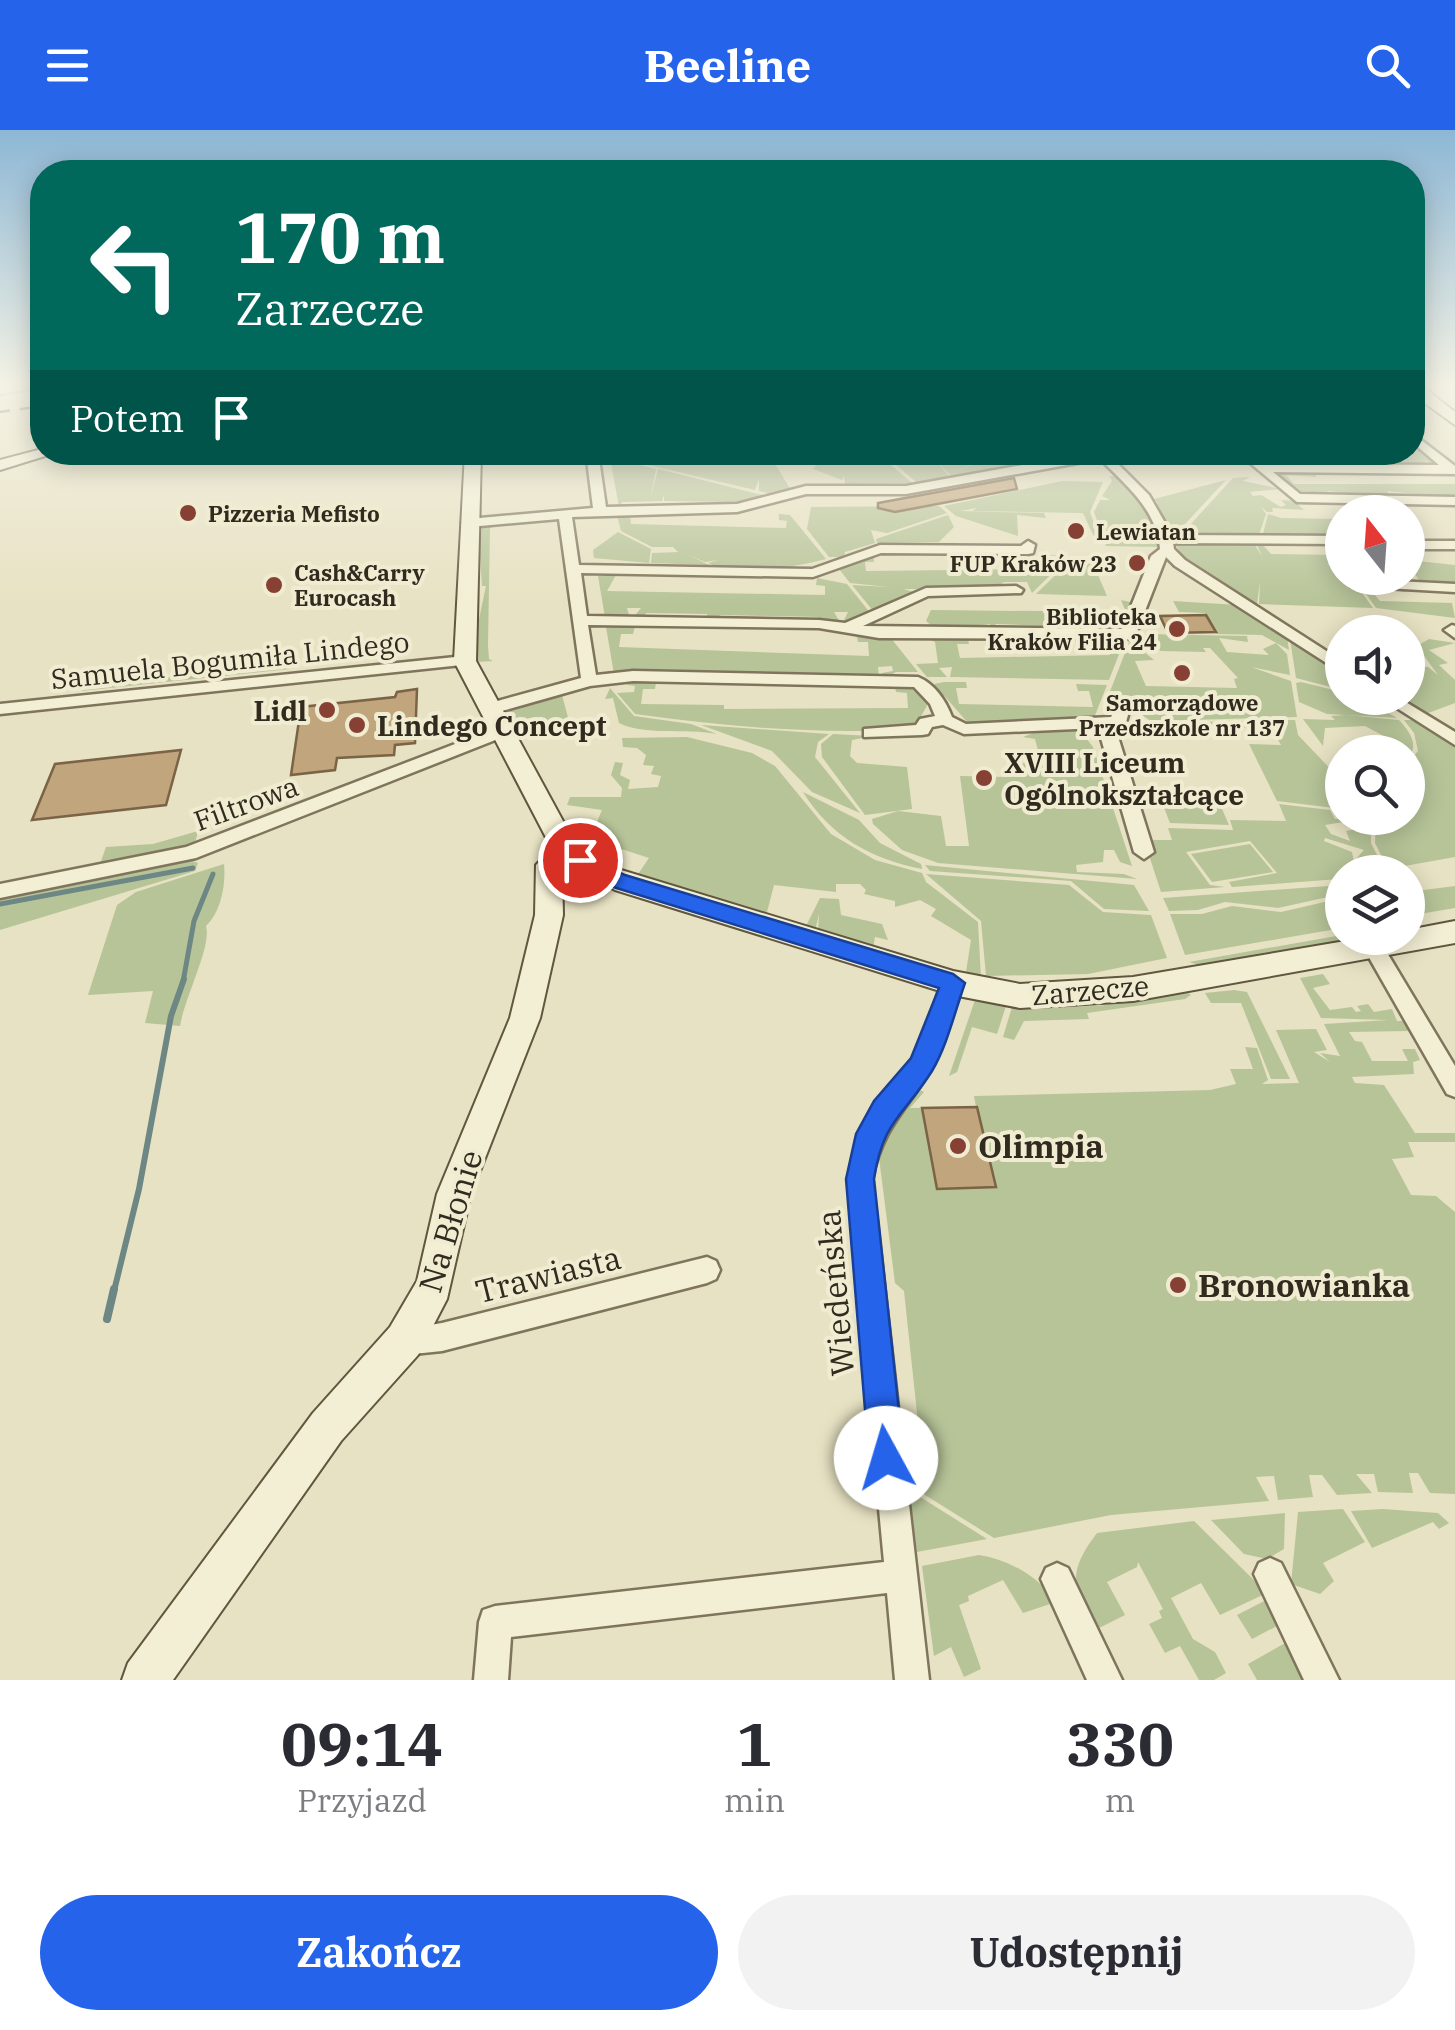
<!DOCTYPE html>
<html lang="pl">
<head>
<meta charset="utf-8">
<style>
  :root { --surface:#fff; --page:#f2f2f3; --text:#2b2b33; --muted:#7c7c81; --accent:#2563eb }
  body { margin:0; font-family:"IBM Plex Serif",serif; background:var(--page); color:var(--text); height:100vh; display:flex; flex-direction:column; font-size:38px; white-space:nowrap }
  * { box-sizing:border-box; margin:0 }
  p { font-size:32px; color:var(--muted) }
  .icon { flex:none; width:55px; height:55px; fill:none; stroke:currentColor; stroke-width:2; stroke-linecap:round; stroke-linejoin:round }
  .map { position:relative; height:1550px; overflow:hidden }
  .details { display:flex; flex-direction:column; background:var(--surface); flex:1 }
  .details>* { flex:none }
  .hud { position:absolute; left:30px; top:30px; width:1395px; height:305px; border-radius:40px; box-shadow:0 5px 25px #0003; background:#00695c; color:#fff; overflow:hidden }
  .needle { width:65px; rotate:343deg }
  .buttons { position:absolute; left:1325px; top:365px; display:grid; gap:20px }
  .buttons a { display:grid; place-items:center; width:100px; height:100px; border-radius:50%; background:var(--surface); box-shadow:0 5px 25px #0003; font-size:50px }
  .pin { position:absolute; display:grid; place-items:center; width:85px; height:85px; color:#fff; margin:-42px; border:5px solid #fff; border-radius:50%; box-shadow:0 2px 10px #0007 }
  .me { position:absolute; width:110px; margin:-55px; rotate:354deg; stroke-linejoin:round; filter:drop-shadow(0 0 8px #0008) }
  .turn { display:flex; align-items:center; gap:35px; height:210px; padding:0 40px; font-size:45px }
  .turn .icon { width:130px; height:130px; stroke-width:2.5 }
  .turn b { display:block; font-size:70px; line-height:85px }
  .then { display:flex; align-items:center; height:95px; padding:0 40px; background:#0003; gap:20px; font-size:38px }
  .eta { display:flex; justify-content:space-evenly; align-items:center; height:170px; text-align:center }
  .eta b { font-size:60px; font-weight:700; line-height:70px }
  .primary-button { display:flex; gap:20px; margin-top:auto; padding:20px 40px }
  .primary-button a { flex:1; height:115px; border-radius:60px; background:var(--accent); color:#fff; font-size:40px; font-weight:700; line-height:115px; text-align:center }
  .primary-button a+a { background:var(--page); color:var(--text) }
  header { display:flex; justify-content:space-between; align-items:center; height:130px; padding:0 40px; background:var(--accent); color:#fff; font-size:45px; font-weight:700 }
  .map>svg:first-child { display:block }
</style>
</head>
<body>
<header><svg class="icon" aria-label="menu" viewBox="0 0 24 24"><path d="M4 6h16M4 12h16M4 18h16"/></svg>Beeline<svg class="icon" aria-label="search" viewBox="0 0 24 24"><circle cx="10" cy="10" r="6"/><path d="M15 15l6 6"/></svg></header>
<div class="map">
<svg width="1455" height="1550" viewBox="0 0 1455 1550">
  <rect width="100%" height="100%" fill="#e7e2c3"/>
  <!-- green -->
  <g fill="#b7c498">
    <path d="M1413,313l28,24 -16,-6 1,6 -81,-6 3,6 -53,-1 -7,-5 -14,5 5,-13 132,2z"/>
    <path d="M648,322v7l110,2 1,-7 -8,-1c22,-1 28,19 39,35l-20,6 -11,-3v-12l-4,11 -119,-28v-9z"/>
    <path d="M828,322l49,1 35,30 -67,1 -1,-8 -2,4 -29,-11z"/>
    <path d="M882,323h118l-47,19 52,-19h78l-132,23 -17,-18 15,18 -33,6z"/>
    <path d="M610,328l46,11 -5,27 7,-27 104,26 -27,7 -71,-1v-6l-2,6 -40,1 -3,5z"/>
    <path d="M1275,340l37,1 5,6 -31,-2 8,9h161v14l-68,-7 4,7 -64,-7 3,6 -30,-5 2,5z"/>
    <path d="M1109,346h8l27,28 17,34 -4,9 -51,-1 -12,-34 6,-12h10l-8,-4 10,-15z"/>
    <path d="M1250,347l-7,4 38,8 -31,3 3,4 8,-1 20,12 5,-2 -5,-5 13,1 10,9 -32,-2 1,4h-6l-6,-5 5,7 -8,24h-80l55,-60z"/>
    <path d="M1226,350l-54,58 -22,-37 8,3 -4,-5z"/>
    <path d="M1062,351l41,1 -13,30 11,31h-4l-14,-30 -111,-2 5,-3 -17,3 84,2 2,5 -29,-3 1,21 -62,-20 -12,-10z"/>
    <path d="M928,376h11l8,7 -60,20 -16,-3 4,13 -30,9 -1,5h-15l-22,-28 4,-22z"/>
    <path d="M630,382l1,12 155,4 1,-7 -8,-1v-6l11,1 36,44c-29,8 -89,17 -118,4l10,-3 -13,2 -16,-7 20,10 -58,-2 1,-10 26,-1 -5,-5h-21l-31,-16 -4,-16z"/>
    <path d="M1268,384l13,4 61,1v20l-80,-1z"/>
    <path d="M948,385l6,12 -15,15 -62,1 -1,-4z"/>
    <path d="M496,394l-6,4 -2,117 1,14 4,2 -16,1 -2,-24 11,-52h-4l-4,-58z"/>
    <path d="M618,402l33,17 -2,14 -55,-5 -1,-8z"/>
    <path d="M1174,411h78l10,15 -7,-15 38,1 3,3 -35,-2 10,11 71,1v23l12,5 -11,-2 15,6 15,21 -114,-4 1,-22 -3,22 -8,-1 -64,-41z"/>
    <path d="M874,425v7h-9l1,9 184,-2 -3,-8 -10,-6 33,1 -38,37 -5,-11h-23l-12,8 -88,-1 13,4 -43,19 -22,-27 37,2 -39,-4 -11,-14z"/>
    <path d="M1075,426l17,5 15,35 -71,-2z"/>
    <path d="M1408,430l47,5v21l-55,-7 19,1 -4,-6 -7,-1z"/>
    <path d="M616,445l-9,16 218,4v-9l-9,-1 1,-7 30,6 24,30 -28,8 5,-10h-14l6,10 -21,-1 -1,-4 -98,-2 -1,5 -12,-1v-5l-61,-1 -1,5h-12l8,-10h-14l3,10 -25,-1 -7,-41z"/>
    <path d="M1361,457l43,1 3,4 -38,-4 11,13 72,2 3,15 -79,-10z"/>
    <path d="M1111,468l24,5 -12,26 -127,-5 -4,5 -2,-5 -63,8 -2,-6 6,-1 -5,-4 5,-11 195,2 -5,-12z"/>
    <path d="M1173,471l65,4 49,32 2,13 -27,-15 -45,-1 -12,-21 -26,-1z"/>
    <path d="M635,496l-2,8h-12l-2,13 250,9 -1,-14h-10l-1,-5h33l28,35h-22l-13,7 -1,-6 11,-2 -1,-5 -14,1 1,12 -14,-5 -226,-5 -6,5h-19l-8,-47z"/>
    <path d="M1144,504l103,2 1,6 -29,-4 8,14 42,3 -6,-6 13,-6 11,11 3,21 -39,-8 40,14 6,36 -146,4 -42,-27 21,-54 24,20 -19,1 11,25 91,2 -3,-9 4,-1 -28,-30h-7l3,4 -45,-1 -25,-14z"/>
    <path d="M1093,507l32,2 -16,41 -159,-3 2,-10 -13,1 8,9h-20l-11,-13 22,-1 -3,-21 -7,-4 40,1 1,5h-12l3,14 150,-3 -5,-13 -10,-1z"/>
    <path d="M1290,509l52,33v18l-46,-12z"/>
    <path d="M1429,509l26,4 -26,7 19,13 -9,2 16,15v23l-32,12 -27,-17h12v-31h20l10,8 -21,-29z"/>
    <path d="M293,534l-3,5 -209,22 2,-5z"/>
    <path d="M628,551l28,1 -1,7h-12l-2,15 83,1v4l184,-1 -1,-15 -11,-1 -1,-6 23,4 11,12 -15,27c-94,6 -186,-2 -279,-15l-18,-21 17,-1 1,-6 -8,-1z"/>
    <path d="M944,552h22l1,6h-11l3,16 134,3 -4,-16h-11l-2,-7 31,1 -13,33 -126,5 -34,-39z"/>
    <path d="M1301,552l41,10v6l23,1 32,19 -70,-4 -28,-12 -3,-19z"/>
    <path d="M610,558l24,28 57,8 26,10c-34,-6 -72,2 -98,-11l-6,-25 -8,1z"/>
    <path d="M562,565l11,41 -55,3 -12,-26z"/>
    <path d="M1346,585l53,5c10,11 21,25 9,38l-11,-15 -32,-17 -40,2 -2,18 -20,-27 32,1 -4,-4z"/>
    <path d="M1295,590l3,15 44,46v28l-65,-8 -28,-57 32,1 -9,-16 -118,-6z"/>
    <path d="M1404,590h12l39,25v112l-67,12 -13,-26 1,-25h32v-55l10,-12 -4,-18z"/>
    <path d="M701,595l128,9 -11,8 -3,15 45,56 -48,-21 -40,-41z"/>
    <path d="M1080,600l13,17 39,119 -12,-4 -6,-12h-10l-1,12 -27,3 1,7 47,2 13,5 -199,-16 -36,-13 -29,-26 -1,-5 26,-8 43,5 5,30h23l-9,-70 45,1v-5l21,-10 3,7 14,1 -8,-31 -12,-2 13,-5z"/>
    <path d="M833,604l39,2 -20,4 -2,16 7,7 50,4 5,42 -47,6 -43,-58 -1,-13z"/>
    <path d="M687,607l65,16 23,13 56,68 44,26 47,13 4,9 52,40 3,57 -79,-22 64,15 5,-32 -40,-24 5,-7 -16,-9 -25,7v-6l-31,-7 2,-4 -6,-6h-24v8l-62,-7 -8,31 -130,-39 13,-19 -58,-19 -10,6 -17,-24 33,1 5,-12 -35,-5 3,-8h51l1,-9 -11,-13 4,-13 8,1 -3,12 10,5 -2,9 30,-2 3,-11 -10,-2 3,-8 -11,-1 3,-10 -9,-7 -14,-1 -1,-9z"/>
    <path d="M803,662l56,28 21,23 41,21 1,5c-51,-10 -91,-32 -119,-77z"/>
    <path d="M1161,670l58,2 10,23 -59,-2z"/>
    <path d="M1279,674l51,6 5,9 33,-1 -43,7 6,9 19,7 -4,-10 25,-5v17l13,26 -23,2 -6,-11 9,-10 -39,-12 -1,3 28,11 4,20h-14l-3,7 -107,8 -3,-5 48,-9 -27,-32 -64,11 24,33 15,2 -64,5 -17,-52h28l-4,-12 65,2 -3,-10 56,1z"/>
    <path d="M198,701l-3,12 -95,21 6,-17 47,-3z"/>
    <path d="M1250,714l23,28 -61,10 -21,-28z"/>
    <path d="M187,729l11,4 -3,8 -195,59v-35z"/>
    <path d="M224,734c2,21 -3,48 -18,62 6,20 -21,70 -26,100l-35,-3 8,-32 -65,4 29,-90 19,-13z"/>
    <path d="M925,735l209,20 15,26 -45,-2 -33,-28 -141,-10z"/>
    <path d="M926,744l143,11 34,27 48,3 16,43 -79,16 -102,2 -5,-55z"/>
    <path d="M1342,755v8l-5,2 -59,13 -53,-6 -27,8 -29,1 -6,-13z"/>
    <path d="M1455,756v22l-47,8v-24z"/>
    <path d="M820,768l19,1 2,16 41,9 6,16 -13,-3 -2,12 -55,-17 1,-18 -4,17 -10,-3z"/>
    <path d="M1342,768v30l-157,27 -15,-41h32l30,-8 49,6z"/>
    <path d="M1342,805l37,3 -170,30 -20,-6z"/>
    <path d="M1323,844l7,10 -17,4 17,22 22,-3 4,5 5,-1 -4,-5 11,-2 6,8 18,-3 5,12h7l5,10 -60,1 6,9 7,1 10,19h36l-6,-12h13l5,11 -7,2 1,12 -62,3 3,6 29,2 31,48h40v9h-47l6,15 -22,2 19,36 25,1 19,16v282l-25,-1 -12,-20h-9l4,20 -35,-1 -4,-18h-18l16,19 -35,2 -15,-20h-13l4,22 -35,3 -4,-24 -18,1 13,24 -158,14 -117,23 -85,-53 -2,-11 15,-14 -18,-169 -9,-8 -17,-133 16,-29 26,-31 4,2 -14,16 66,-1 -2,-11 236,-6 26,-6 -6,-15h23l-8,-22 12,1 11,32 -6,4 37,-1 -23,-53 40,-1 11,21 -13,2 16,10 -10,-9 20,3 -16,-32 64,-4 -67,-2 -21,-40z"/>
    <path d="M1234,860l13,2 43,87h-19l-30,-76h-30l-6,-10z"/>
    <path d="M1187,862l4,3 -6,4 -98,14 2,6 -65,2 -10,19 -11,-3 9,-30 86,-1z"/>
    <path d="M975,870l31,6 -9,28 -25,-7 -15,45 -8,4z"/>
    <path d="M909,1360l78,49 -70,13z"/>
    <path d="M1343,1379l22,33 -42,21 11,18 -14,13 -29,-10 7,-72z"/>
    <path d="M1383,1379l55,4 11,10 -10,6 -6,-7 -61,26 -21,-37z"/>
    <path d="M1285,1383l-1,36 -17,10 -23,-5 -33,-34z"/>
    <path d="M1194,1391l73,72 -47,22 -19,-32 -30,15 22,41 22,13 11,21 -12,7h-15l-19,-34 -15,7 -16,-29 13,-6 -3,-7 4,-2 -25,-47 -1,5 -30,15 18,33 -34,17c-17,-46 -25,-58 6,-99z"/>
    <path d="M979,1425c31,5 59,21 77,47l-33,11 -20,-33 -35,16 1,5 -10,4 22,64 -17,8 -13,-30 -17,9 -12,-90z"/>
    <path d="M1270,1468l8,12 -7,4 6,12 -25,13 -15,-24z"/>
    <path d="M1287,1512l27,38h-57l-9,-16z"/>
  </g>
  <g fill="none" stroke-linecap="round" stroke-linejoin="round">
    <!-- stream-far3 -->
    <path stroke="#6d8785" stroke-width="2.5" d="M0,258l4,-1"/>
    <!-- stream-far2 -->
    <g stroke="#6d8785" stroke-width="5">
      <path d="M0,774l193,-36"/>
      <path d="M183,852l11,-61 19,-47"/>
    </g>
    <!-- stream-far1 -->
    <path stroke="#6d8785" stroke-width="6" d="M114,1161l25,-102 32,-173 13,-37"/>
    <!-- stream -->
    <path stroke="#6d8785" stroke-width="8" d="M107,1189l7,-30"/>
  </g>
  <!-- building -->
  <g fill="#c1a57d" stroke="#7b6345" stroke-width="2.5">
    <path d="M1014,348l3,11 -122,23 -17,-4v-5z"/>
    <path d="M1206,485l10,17 -48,1 -8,-17z"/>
    <path d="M417,559l-2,54 -20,2 -1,10 -57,3 -2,12 -44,5 10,-68 94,-10 2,-5z"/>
    <path d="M181,620l-15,55 -134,15 23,-56z"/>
    <path d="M977,977l19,80 -59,2 -15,-81z"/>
  </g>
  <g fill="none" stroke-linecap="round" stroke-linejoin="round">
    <!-- street casing -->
    <g stroke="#7f745c" stroke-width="5">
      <g id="street">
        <path d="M37,257l-37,7v-6z"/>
        <path d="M1412,303l43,33v8l-182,-2 27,22 155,3v8l-158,-3 -60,-50h14l14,12 174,1 -27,-23z"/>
        <path d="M586,322h12l8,55 131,-3 69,-18h100l189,-34h44l-29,4 39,39 23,40 170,1v8l-169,-1 1,6 11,11 157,101v12l-167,-107 -9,-9 -30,77 -8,5 -249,-1 -60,-10 -231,-3 8,50 37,-4 285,6c17,7 28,24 34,40l14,7 145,-7 3,-6h12l2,4 -3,11 -10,1 39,125 -10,7 -10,-7 -36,-124 -134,6 -21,-9 -11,2 -4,7 -6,1 -58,2v-8l52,-4 4,-6 15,-3 -5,-12 -16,-17 -281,-6 -43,5 -95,27h-12v-8l98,-27 -22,-159 -90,8 -7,-4 7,-4 124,-11zM1100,329c26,26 57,51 60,90l-9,7 -29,73 -259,-3 65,-30 93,-3 2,-3 -7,-4 -90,2 -81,35 -26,-3 -232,-4 -6,-43 232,4 68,-24 147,1 5,-1 2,-8 -7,-4 -7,5 -141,-1 -68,24 -233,-4 -7,-48 165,-5 69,-18h100z"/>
        <rect x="1408" y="411" width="47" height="8"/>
        <path d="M1356,449l99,5v8l-104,-6 -2,-3z"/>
        <path d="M1452,495l3,1v12l-11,-8z"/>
        <path d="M465,526l8,5 -2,3 -471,50v-10z"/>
        <path d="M1381,568h18l56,34v13z"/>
        <path d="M502,596l8,5 -2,4 -312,123 -196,40v-14l186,-37z"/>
        <path d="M1373,809l7,2 75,125v31l-8,-3 -84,-147 3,-6z"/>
        <path d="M953,845l8,2 3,6c-11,27 -17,55 -30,80 -25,47 -50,59 -62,116l57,501h-34l-8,-87 -376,44 -3,43h-34l5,-58 4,-12 12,-4 389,-44 -36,-383c13,-61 37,-74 66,-123 14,-22 18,-49 28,-73l3,-6z"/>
        <path d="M707,1127l9,4 4,9 -4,9 -9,4 -265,68 -38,4 -10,-4 -4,-10 4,-10 48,-8z"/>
        <path d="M1270,1428l11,5 58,117h-35l-50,-106 5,-11z"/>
        <path d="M1057,1433l11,5 54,112h-35l-46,-101 5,-11z"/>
      </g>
    </g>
    <!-- secondary casing -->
    <g stroke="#61563f" stroke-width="4">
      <g id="secondary">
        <path d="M1412,257h11l32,25v13l-43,-31z"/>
        <path d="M42,319l16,3 -58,18v-10z"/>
        <path d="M465,322h16l-5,209 100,184 32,21 345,105 67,13 113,-7 230,-39h45v-8l47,-9v22l-322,58 -113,7 -67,-13 -338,-105 -48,-26 -5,4 1,47 -23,103 -69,176 -24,105 -29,56 -77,86 -168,239h-51l6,-17 185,-250 77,-86 27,-46 20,-87 73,-176 25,-103 1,-50 16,-16 -98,-188z"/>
      </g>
    </g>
    <!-- street -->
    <use href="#street" fill="#f3efd4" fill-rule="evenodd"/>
    <!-- secondary -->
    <use href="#secondary" fill="#f3efd4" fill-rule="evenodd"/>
    <!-- rail -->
    <path stroke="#312a1e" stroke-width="2.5" stroke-dasharray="10 10" stroke-linecap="butt" d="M0,282l42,-6"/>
  </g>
  <!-- sky -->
  <linearGradient id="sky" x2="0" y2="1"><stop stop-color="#8db7d5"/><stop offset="0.54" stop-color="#f4f2e4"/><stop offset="1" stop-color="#f4f2e4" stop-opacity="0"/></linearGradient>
  <rect width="1455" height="474" fill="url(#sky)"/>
  <!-- route -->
  <path fill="#2563eb" stroke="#184099" stroke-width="2.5" d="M580,723l45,22 328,99 12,9c-10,28 -18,63 -33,88 -29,46 -49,49 -58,108l30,279 -5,12 -13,5 -12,-5 -5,-12 -23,-279 10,-45 18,-33 37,-43 28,-70 -329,-102 -38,-20v-11z"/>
  <!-- markers -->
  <g fill="#864134" stroke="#f0ecd1" stroke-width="4">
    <circle cx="188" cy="383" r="10"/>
    <circle cx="1076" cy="401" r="10"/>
    <circle cx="1137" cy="433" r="10"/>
    <circle cx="274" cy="455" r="10"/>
    <circle cx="1177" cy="499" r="10"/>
    <circle cx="1182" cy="543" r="10"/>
    <circle cx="327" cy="580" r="10"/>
    <circle cx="357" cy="595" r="10"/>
    <circle cx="984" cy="648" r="10"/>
    <circle cx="958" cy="1016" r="10"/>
    <circle cx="1178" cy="1155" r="10"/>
  </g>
  <g text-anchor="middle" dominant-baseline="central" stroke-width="8" stroke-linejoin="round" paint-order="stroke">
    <!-- far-poi labels -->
    <g font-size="22" font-weight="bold" fill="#312a1e" stroke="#f0ecd1" text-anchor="start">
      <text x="208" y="383">Pizzeria Mefisto</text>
      <text x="1096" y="401">Lewiatan</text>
      <text x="1117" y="433" text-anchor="end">FUP Kraków 23</text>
      <text x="294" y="442">Cash&amp;Carry<tspan x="294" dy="25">Eurocash</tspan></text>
      <text x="1157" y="486" text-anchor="end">Biblioteka<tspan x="1157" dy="25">Kraków Filia 24</tspan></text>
      <text x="1182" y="572" text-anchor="middle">Samorządowe<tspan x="1182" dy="25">Przedszkole nr 137</tspan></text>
    </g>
    <!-- street labels -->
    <g font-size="28" fill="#312a1e" stroke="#f0ecd1">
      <text transform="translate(230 530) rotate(-6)">Samuela Bogumiła Lindego</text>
      <text transform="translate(246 673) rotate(-20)">Filtrowa</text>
      <text transform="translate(1090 860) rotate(-5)">Zarzecze</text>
    </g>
    <!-- poi labels -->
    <g font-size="28" font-weight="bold" fill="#312a1e" stroke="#f0ecd1" text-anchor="start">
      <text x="307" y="580" text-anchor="end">Lidl</text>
      <text x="377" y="595">Lindego Concept</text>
      <text x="1004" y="632">XVIII Liceum<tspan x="1004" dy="32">Ogólnokształcące</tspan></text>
    </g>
    <!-- near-poi labels -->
    <g font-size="32" font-weight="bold" fill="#312a1e" stroke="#f0ecd1" text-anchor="start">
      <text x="978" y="1016">Olimpia</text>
      <text x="1198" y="1155">Bronowianka</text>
    </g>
    <!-- near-street labels -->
    <g font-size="32" fill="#312a1e" stroke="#f0ecd1">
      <text transform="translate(450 1091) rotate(-73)">Na Błonie</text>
      <text transform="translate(548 1144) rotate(-14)">Trawiasta</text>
      <text transform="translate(835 1163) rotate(-95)">Wiedeńska</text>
    </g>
  </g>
</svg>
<div class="buttons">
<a><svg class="needle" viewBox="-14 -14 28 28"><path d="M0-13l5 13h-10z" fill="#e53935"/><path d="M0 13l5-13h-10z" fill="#7c7c81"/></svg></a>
<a><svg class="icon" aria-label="sound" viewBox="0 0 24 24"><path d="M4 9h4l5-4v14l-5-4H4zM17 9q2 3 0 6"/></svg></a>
<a><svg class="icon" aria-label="search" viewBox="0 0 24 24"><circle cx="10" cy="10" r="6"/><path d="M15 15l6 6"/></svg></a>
<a><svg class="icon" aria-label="layers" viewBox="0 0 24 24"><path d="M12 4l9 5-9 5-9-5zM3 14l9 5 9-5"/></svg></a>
</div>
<div class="pin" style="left:580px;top:730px;background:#d93025"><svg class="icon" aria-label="arrive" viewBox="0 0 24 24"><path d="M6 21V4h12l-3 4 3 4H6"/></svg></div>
<svg class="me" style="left:886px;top:1328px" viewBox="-20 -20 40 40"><circle r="19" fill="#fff"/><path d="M0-13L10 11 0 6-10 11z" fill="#2563eb"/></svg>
<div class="hud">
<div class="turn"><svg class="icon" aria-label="left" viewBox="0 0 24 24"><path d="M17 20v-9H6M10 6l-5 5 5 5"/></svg><div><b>170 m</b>Zarzecze</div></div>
<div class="then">Potem<svg class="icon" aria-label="arrive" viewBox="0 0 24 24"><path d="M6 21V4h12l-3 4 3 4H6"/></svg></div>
</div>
</div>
<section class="details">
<div class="eta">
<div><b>09:14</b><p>Przyjazd</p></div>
<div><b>1</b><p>min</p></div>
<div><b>330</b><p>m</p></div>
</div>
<div class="primary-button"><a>Zakończ</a><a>Udostępnij</a></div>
</section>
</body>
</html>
